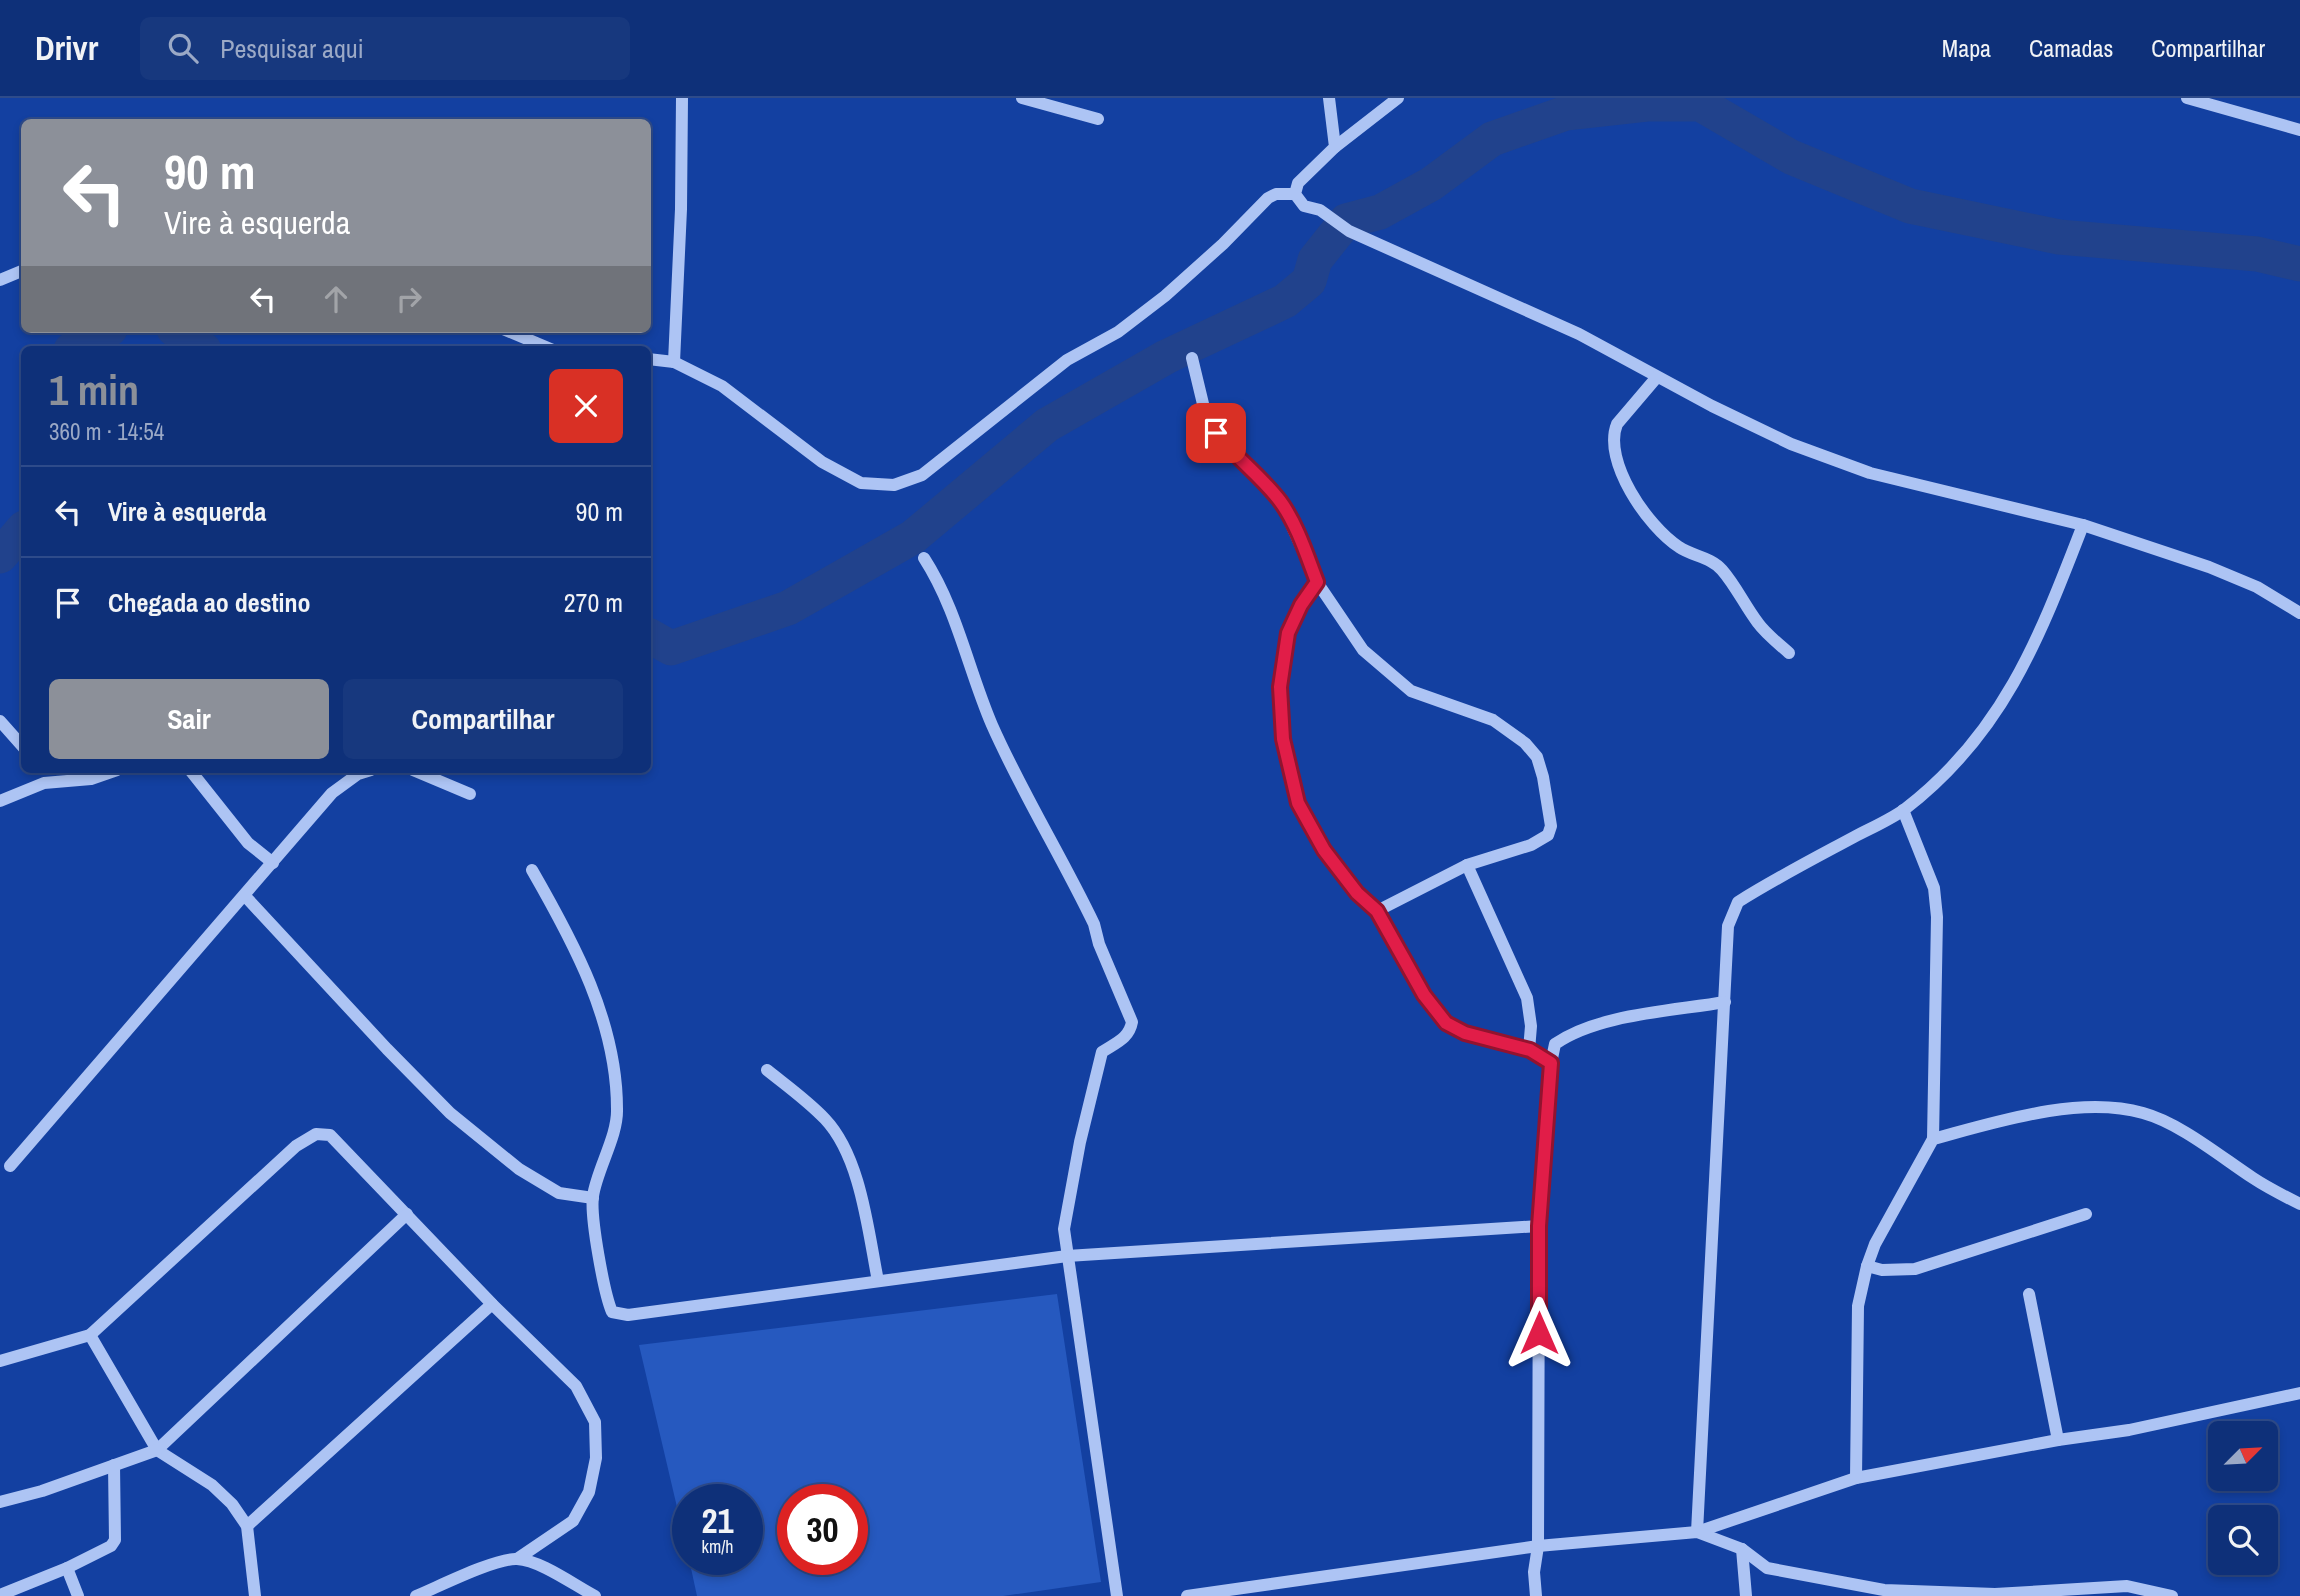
<!DOCTYPE html>
<html lang="pt">
<head>
<meta charset="utf-8">
<style>
  :root { --surface:#0e3079; --page:#17387e; --text:#f1f3f6; --muted:#9ba9c6; --line:#2e4b8a; --accent:#8c9099 }
  body { margin:0; font-family:"Archivo Narrow",sans-serif; background:var(--page); color:var(--text); height:100vh; display:flex; flex-direction:column; font-size:26px; white-space:nowrap }
  * { box-sizing:border-box; margin:0 }
  p { font-size:23px; color:var(--muted) }
  .icon { flex:none; width:38px; height:38px; fill:none; stroke:currentColor; stroke-width:2; stroke-linecap:round; stroke-linejoin:round }
  .map { position:relative; flex:1; overflow:hidden }
  .side { position:absolute; left:21px; top:248px; width:630px; height:427px; display:flex; flex-direction:column; background:var(--surface); border-radius:10px; box-shadow:0 4px 10px #0003,0 0 0 2px var(--line) }
  .side>* { flex:none }
  .banner { position:absolute; left:21px; top:21px; width:630px; height:214px; border-radius:10px; box-shadow:0 4px 10px #0003,0 0 0 2px var(--line); background:#8c9099; color:#fff; overflow:hidden }
  .needle { width:46px; rotate:66deg }
  .controls { position:absolute; left:2208px; top:1323px; display:grid; gap:14px }
  .controls a { display:grid; place-items:center; width:70px; height:70px; border-radius:10px; background:var(--surface); box-shadow:0 4px 10px #0003,0 0 0 2px var(--line); font-size:35px }
  .speed { position:absolute; left:672px; top:1386px; display:flex; gap:14px; font-size:35px; font-weight:700; text-align:center }
  .speed>* { display:grid; place-content:center; width:91px; height:91px; border-radius:50%; background:var(--surface); box-shadow:0 4px 10px #0003,0 0 0 2px var(--line); line-height:1 }
  .speed small { font-size:18px; font-weight:400 }
  .speed .limit { border:10px solid #d22; background:#fff; color:#111 }
  .pin { position:absolute; display:grid; place-items:center; width:60px; height:60px; color:#fff; margin:-30px; border-radius:14px; box-shadow:0 4px 10px #0006 }
  .me { position:absolute; width:77px; margin:-38px; rotate:0deg; stroke-linejoin:round; filter:drop-shadow(0 0 5px #0008) }
  .turn { display:flex; align-items:center; gap:24px; height:147px; padding:0 28px; font-size:32px }
  .turn .icon { width:91px; height:91px; stroke-width:2.5 }
  .turn b { display:block; font-size:49px; line-height:60px }
  .lanes { display:flex; align-items:center; height:66px; padding:0 28px; background:#0003; justify-content:center; gap:35px; direction:ltr }
  .lanes .off { opacity:.35 }
  .round { display:grid; place-items:center; flex:none; width:74px; height:74px; border-radius:10px; background:var(--page) }
  .overview { display:flex; align-items:center; justify-content:space-between; height:119px; padding:0 28px }
  h1 { font-size:42px; font-weight:800; line-height:52px; color:var(--accent) }
  .action { display:flex; gap:14px; margin-top:auto; padding:14px 28px }
  .action a { flex:1; height:80px; border-radius:10px; background:var(--accent); color:#fff; font-size:28px; font-weight:800; line-height:80px; text-align:center }
  .action a+a { background:var(--page); color:var(--text) }
  ul { padding:0; list-style:none }
  li { display:flex; align-items:center; gap:21px; height:91px; padding:0 28px; border-top:2px solid var(--line) }
  li div { flex:1 }
  li b { display:block; font-size:26px }
  li em { font-style:normal }
  header { display:flex; align-items:center; gap:42px; box-sizing:border-box; height:98px; padding:0 35px; background:var(--surface); border-bottom:2px solid var(--line) }
  header strong { font-size:33px }
  nav { display:flex; gap:38px; margin-inline-start:auto; font-size:24px }
  .search { width:490px; height:63px; background:var(--page); display:flex; align-items:center; gap:18px; box-sizing:border-box; padding:0 24px; border-radius:10px; color:var(--muted); font-size:26px }
  .map>svg:first-child { display:block }
</style>
</head>
<body>
<header>
<strong>Drivr</strong>
<div class="search"><svg class="icon" aria-label="search" viewBox="0 0 24 24"><circle cx="10" cy="10" r="6"/><path d="M15 15l6 6"/></svg>Pesquisar aqui</div>
<nav><a>Mapa</a><a>Camadas</a><a>Compartilhar</a></nav>
</header>
<div class="map">
<svg width="2300" height="1498" viewBox="0 0 2300 1498">
  <rect width="100%" height="100%" fill="#1340a1"/>
  <!-- green -->
  <path fill="#2659bf" fill-rule="evenodd" d="M1057,1196l44,288 -98,14h-306l-8,-37h58v-59h-59v54l-49,-209zM793,1402h59v59h-59z"/>
  <g fill="none" stroke-linecap="round" stroke-linejoin="round">
    <!-- river -->
    <g stroke="#21428c" stroke-width="35">
      <path d="M174,231l5,1 25,20"/>
      <path d="M71,252l23,-15 16,-6"/>
      <path d="M0,458l24,-28"/>
      <path d="M648,537l23,13 117,-40 125,-71 134,-112 119,-68 119,-56 24,-20 6,-21 31,-39 34,-9 51,-28 61,-45 74,-26 81,-9h53l91,53 119,49 149,31 198,17 43,10"/>
    </g>
    <!-- minor -->
    <g stroke="#adc4f4" stroke-width="12">
      <path d="M1022,0l76,21"/>
      <path d="M1329,0l6,49 -37,36 -3,11 9,12 16,4 29,21 230,103 133,72 79,38 79,29 213,52 126,42 48,20 43,26"/>
      <path d="M2187,0l113,32"/>
      <path d="M1335,49l63,-49"/>
      <path d="M0,182l24,-10"/>
      <path d="M503,231l50,21"/>
      <path d="M1192,260l12,50 12,25 18,22 26,22 22,27 35,78 46,68 48,41 82,29 32,23 12,14 6,20 8,49 -3,9 -17,10 -64,20 -90,46"/>
      <path d="M648,261l26,3 48,24 100,76 39,21 33,2 28,-10 145,-115 51,-28 47,-36 58,-52 45,-46 8,-4h19"/>
      <path d="M674,264l7,-153 1,-111"/>
      <path d="M1657,279l-40,47c-15,37 31,103 62,123 13,9 32,10 43,23 14,16 23,36 36,53 8,11 21,21 31,30"/>
      <path d="M2083,427c-43,111 -79,208 -178,284 -15,11 -34,19 -51,28 -39,21 -78,41 -116,65l-10,24 -31,606 159,-54 202,-38 71,-10 171,-37"/>
      <path d="M924,460c33,51 44,111 68,167 30,68 70,132 102,199l5,20 33,78c-3,17 -17,21 -30,30l-22,90 -16,87 53,367"/>
      <path d="M1317,484l-16,23 -13,28 -8,54 3,52 15,64 25,47 34,43 20,18 47,84 22,28 19,10 64,17 22,13"/>
      <path d="M0,623l24,27"/>
      <path d="M190,672l58,73 25,20"/>
      <path d="M413,672l57,24"/>
      <path d="M0,703l44,-18 47,-4 26,-9"/>
      <path d="M1903,712l31,78 3,29 -4,222"/>
      <path d="M1467,767l60,133 4,28 -2,24"/>
      <path d="M532,772c42,73 85,152 85,239 1,27 -20,60 -24,87 -3,21 11,97 19,116l16,3 439,-59 472,-30"/>
      <path d="M245,798l142,153 63,64 69,56 40,24 34,5"/>
      <path d="M767,972c20,16 41,31 58,49 36,38 43,112 53,162"/>
      <path d="M10,1068l322,-373 26,-19 13,-4"/>
      <path d="M1867,1168l15,4 33,-1 171,-55"/>
      <path d="M2029,1196l29,146"/>
      <path d="M90,1237l67,115 55,35 20,19 15,22 8,70"/>
      <path d="M0,1263l90,-26 206,-189 20,-12 14,1 162,169 84,82 19,36 1,36 -7,34 -16,29 -56,38"/>
      <path d="M1856,1380l2,-172 9,-40 8,-22 58,-105c63,-17 146,-44 210,-26 37,10 78,44 110,65 15,10 31,18 47,26"/>
      <path d="M0,1404l42,-11 115,-41 250,-236"/>
      <path d="M247,1428l245,-222"/>
      <path d="M1742,1451l4,47"/>
      <path d="M67,1470l11,28"/>
      <path d="M0,1497l67,-27 44,-22 4,-6 -1,-75"/>
      <path d="M416,1498c22,-9 79,-38 101,-37 23,1 57,26 78,37"/>
      <path d="M1187,1498l351,-50 159,-14 45,17 25,19 117,22 111,4 132,-8 45,10"/>
      <path d="M1536,1498l-2,-24 4,-26 1,-320 12,-163 4,-19c43,-30 118,-33 170,-42"/>
    </g>
  </g>
  <g fill="none" stroke-linecap="round" stroke-linejoin="round">
    <!-- route casing -->
    <g stroke="#92132f" stroke-width="18">
      <path id="route" d="M1216,335c20,25 45,43 64,68 17,23 27,55 37,81l-16,23 -13,28 -8,54 3,52 15,64 26,47 33,43 20,18 47,84 22,28 19,10 65,17 21,13 -12,163v107"/>
    </g>
    <!-- route -->
    <use href="#route" stroke="#e11d48" stroke-width="12"/>
  </g>
</svg>
<div class="controls">
<a><svg class="needle" viewBox="-14 -14 28 28"><path d="M0-13l5 13h-10z" fill="#e53935"/><path d="M0 13l5-13h-10z" fill="#9ba9c6"/></svg></a>
<a><svg class="icon" aria-label="search" viewBox="0 0 24 24"><circle cx="10" cy="10" r="6"/><path d="M15 15l6 6"/></svg></a>
</div>
<div class="speed"><div>21<small>km/h</small></div><div class="limit">30</div></div>
<div class="pin" style="left:1216px;top:335px;background:#d93025"><svg class="icon" aria-label="arrive" viewBox="0 0 24 24"><path d="M6 21V4h12l-3 4 3 4H6"/></svg></div>
<svg class="me" style="left:1539px;top:1235px" viewBox="-20 -20 40 40"><path d="M0-17L14 15 0 8-14 15z" fill="#e11d48" stroke="#fff" stroke-width="4"/></svg>
<div class="banner">
<div class="turn"><svg class="icon" aria-label="left" viewBox="0 0 24 24"><path d="M17 20v-9H6M10 6l-5 5 5 5"/></svg><div><b>90 m</b>Vire à esquerda</div></div>
<div class="lanes"><svg class="icon" aria-label="left" viewBox="0 0 24 24"><path d="M17 20v-9H6M10 6l-5 5 5 5"/></svg><svg class="icon off" aria-label="ahead" viewBox="0 0 24 24"><path d="M12 20V5M6 11l6-6 6 6"/></svg><svg class="icon off" aria-label="right" viewBox="0 0 24 24"><path d="M7 20v-9h11M14 6l5 5-5 5"/></svg></div>
</div>
<section class="side">
<div class="overview"><div><h1>1 min</h1><p>360 m · 14:54</p></div><a class="round" style="background:#d93025;color:#fff"><svg class="icon" aria-label="close" viewBox="0 0 24 24"><path d="M6 6l12 12M18 6L6 18"/></svg></a></div>
<ul>
<li><svg class="icon" aria-label="left" viewBox="0 0 24 24"><path d="M17 20v-9H6M10 6l-5 5 5 5"/></svg><div><b>Vire à esquerda</b></div><em>90 m</em></li>
<li><svg class="icon" aria-label="arrive" viewBox="0 0 24 24"><path d="M6 21V4h12l-3 4 3 4H6"/></svg><div><b>Chegada ao destino</b></div><em>270 m</em></li>
</ul>
<div class="action"><a>Sair</a><a>Compartilhar</a></div>
</section>
</div>
</body>
</html>
